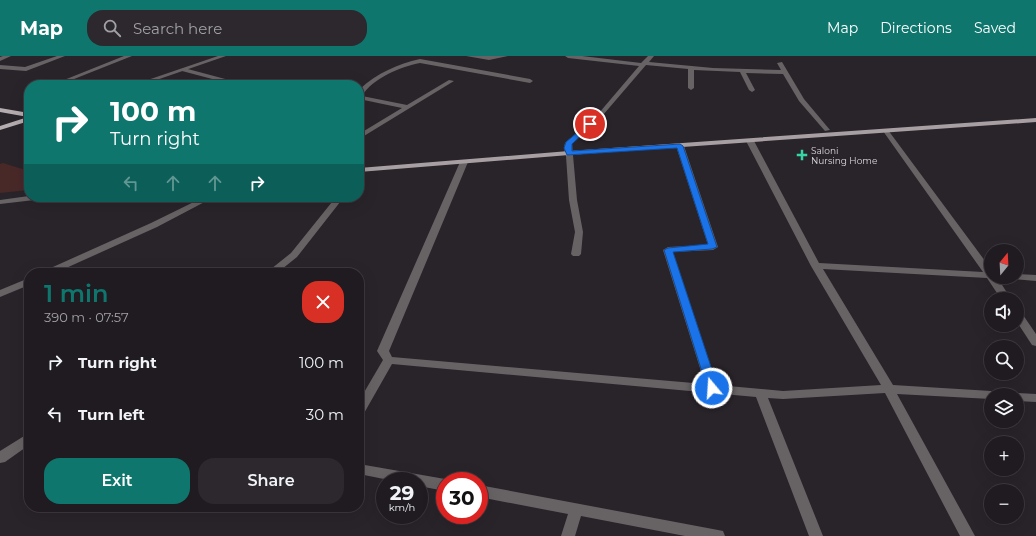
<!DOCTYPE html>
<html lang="en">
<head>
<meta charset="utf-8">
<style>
  :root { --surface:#1f1b20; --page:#2c282d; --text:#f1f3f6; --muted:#a1a1a5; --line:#3c393e; --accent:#0f766e }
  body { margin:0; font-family:Montserrat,sans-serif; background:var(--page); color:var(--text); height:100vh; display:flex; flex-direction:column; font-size:15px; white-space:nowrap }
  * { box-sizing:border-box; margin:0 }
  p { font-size:13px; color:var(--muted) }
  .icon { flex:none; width:22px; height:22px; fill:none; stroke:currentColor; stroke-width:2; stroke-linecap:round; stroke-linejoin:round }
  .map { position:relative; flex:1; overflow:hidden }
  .sheet { position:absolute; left:24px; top:212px; width:340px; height:244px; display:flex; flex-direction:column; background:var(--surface); border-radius:16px; box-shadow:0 4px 16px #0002,0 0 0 1px var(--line) }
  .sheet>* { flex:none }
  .guide { position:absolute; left:24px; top:24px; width:340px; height:122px; border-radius:16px; box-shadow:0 4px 16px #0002,0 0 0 1px var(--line); background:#0f766e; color:#fff; overflow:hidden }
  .needle { width:26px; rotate:18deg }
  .fabs { position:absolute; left:984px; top:188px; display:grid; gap:8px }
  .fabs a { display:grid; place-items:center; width:40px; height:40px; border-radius:50%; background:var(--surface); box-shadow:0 4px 16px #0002,0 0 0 1px var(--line); font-size:20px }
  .speed { position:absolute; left:376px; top:416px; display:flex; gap:8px; font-size:20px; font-weight:700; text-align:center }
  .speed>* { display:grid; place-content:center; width:52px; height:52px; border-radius:50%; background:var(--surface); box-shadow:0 4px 16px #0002,0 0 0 1px var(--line); line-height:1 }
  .speed small { font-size:10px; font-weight:400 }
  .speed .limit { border:6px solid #d22; background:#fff; color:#111 }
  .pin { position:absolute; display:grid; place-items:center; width:34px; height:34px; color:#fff; margin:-17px; border:2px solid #fff; border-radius:50%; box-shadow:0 1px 4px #0007 }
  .me { position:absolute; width:44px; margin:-22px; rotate:342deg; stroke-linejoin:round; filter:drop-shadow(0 0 3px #0008) }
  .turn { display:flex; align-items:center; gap:14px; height:84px; padding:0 20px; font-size:18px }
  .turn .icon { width:52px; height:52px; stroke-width:2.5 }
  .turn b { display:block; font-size:28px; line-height:34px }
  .lanes { display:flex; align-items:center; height:38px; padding:0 20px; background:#0003; justify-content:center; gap:20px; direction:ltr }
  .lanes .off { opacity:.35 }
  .round { display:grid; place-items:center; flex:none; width:42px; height:42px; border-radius:16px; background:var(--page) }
  .headline { display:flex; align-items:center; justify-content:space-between; height:68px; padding:0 20px }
  h1 { font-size:24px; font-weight:600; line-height:30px; color:var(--accent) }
  .primary-button { display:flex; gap:8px; margin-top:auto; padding:8px 20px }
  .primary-button a { flex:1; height:46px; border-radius:16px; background:var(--accent); color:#fff; font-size:16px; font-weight:600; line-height:46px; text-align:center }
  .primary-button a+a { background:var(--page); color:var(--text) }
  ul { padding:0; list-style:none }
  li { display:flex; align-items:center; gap:12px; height:52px; padding:0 20px }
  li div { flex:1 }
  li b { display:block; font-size:15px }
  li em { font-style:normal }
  header { display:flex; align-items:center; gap:24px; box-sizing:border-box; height:56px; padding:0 20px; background:var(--accent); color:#fff }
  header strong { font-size:19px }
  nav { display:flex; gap:22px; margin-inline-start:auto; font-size:14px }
  .search { width:280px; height:36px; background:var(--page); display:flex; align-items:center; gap:10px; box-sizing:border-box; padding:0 14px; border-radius:16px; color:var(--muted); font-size:15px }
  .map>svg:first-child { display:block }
</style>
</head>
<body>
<header>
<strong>Map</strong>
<div class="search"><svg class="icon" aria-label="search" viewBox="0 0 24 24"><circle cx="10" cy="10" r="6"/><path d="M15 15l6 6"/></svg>Search here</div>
<nav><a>Map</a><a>Directions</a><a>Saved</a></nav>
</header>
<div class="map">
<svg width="1036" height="480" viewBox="0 0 1036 480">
  <rect width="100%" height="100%" fill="#29242a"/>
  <!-- green -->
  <path fill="#492828" d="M3,107l26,8v19l-29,3v-29z"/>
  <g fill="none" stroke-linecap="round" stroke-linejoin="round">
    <!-- minor -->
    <g fill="#676365" fill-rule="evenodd">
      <path d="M3,0h8l-11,5v-4z"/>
      <path d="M57,0h8l-39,15 -26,-2v-4l25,2z"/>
      <path d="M124,0h8l-63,25 -5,-1z"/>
      <path d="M466,0h42l-19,4z"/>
      <path d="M565,0h17l59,7 7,-7h6l-5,6 64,6 68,2 -4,-7 5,-1 22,37 26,31 -5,1 -26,-30 -16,-27 -37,-1 9,17 -3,2 -3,-2 -9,-18 -46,-2v18l-3,2 -3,-2v-19l-42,-4 -43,50 -31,29 5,56 6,32 -2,22 -2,2h-6l-2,-2 4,-22 -6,-32 -3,-44 -2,-8 1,-5 34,-30 40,-47 -71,-8z"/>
      <path d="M420,3l110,20 3,2 -3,2 -110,-20c-20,4 -47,15 -58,33l45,9 42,-25 5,1 -95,58v-5l43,-26 -43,-9 1,-10c17,-16 38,-25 60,-30z"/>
      <path d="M184,12l60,16 1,1h-10l-53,-14v-2z"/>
      <path d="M886,73l2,1 103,139v8h6l14,22h-10l-14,-21 -164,-9 70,116 98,6 4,1 2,3h-6v4l-94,-5 78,142h-15l-75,-143 -102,6 -15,-1 55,138h-14l-53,-139 -364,-33 -29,51 -4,1v-15l24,-41 -6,-9 83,-189 4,-2 4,2 -79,189 3,6 313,27 -42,-134 5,-3 40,-2 -32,-99 4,-2 4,2 34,101 -5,3 -40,2 44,133 66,6 98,-6 -70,-119 -65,-125 4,-2 4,2 65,122 164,9 -100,-141z"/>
      <path d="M204,141h10l-57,30 -102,46h-13l2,-2 107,-48z"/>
      <path d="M336,141h8l-47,60 -20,16h-11l25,-20z"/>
      <path d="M1017,218l19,1v6l-22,-2 -2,-2h5z"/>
      <path d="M29,222v7l-29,12v-7z"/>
      <path d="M1017,255l4,1 15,22v12l-4,-1 -15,-23z"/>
      <path d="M1017,337l19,1v8l-19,-1v-6h-5z"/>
      <path d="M29,377v12l-24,17 -5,1v-12z"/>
      <path d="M359,408l86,15 5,2h-5v10l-26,-5v-5h-25l-35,-7z"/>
      <path d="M479,429l239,45 5,1 2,5h-40l-104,-20 -6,20h-14l7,-22 -89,-17z"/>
    </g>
    <!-- tertiary -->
    <g fill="#676365" fill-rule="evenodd">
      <path d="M218,0h8l-84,29h-9z"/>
      <path d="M29,140l18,1 -4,2 -43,5v-4z"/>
    </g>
    <!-- primary -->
    <path fill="#a89fa3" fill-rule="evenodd" d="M1036,62v4l-467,33 -210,17v-4l210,-17z"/>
    <!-- trunk -->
    <path fill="#b5acb0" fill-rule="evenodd" d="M0,52l29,5v8l-29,9v-4l28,-9 -28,-5z"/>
  </g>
  <!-- route -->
  <path fill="#1a73e8" stroke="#114b97" d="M590,66l3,2 -1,1 -20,19v7l108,-7 3,2 34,101 -5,2 -39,3 45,136 -2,3h-7l-2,-3 -43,-138 4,-2 40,-4 -31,-96 -110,7 -3,-7 2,-6z"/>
  <!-- markers -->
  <path fill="#37d4a6" stroke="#29242a" stroke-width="1.5" d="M800 93h4v4h4v4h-4v4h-4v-4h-4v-4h4z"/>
  <g text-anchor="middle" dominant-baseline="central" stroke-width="3" stroke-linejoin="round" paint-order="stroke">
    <!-- far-poi labels -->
    <g font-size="9" fill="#dbd8dc" stroke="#29242a" text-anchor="start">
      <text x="811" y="94">Saloni<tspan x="811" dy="10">Nursing Home</tspan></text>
    </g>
  </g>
</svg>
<div class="fabs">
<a><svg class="needle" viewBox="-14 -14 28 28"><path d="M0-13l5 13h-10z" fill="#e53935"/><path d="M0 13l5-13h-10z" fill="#a1a1a5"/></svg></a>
<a><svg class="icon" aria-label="sound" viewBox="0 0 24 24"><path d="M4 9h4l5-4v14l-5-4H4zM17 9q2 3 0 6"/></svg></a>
<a><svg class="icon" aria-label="search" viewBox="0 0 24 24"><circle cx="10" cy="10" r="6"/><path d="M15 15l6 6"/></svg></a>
<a><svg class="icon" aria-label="layers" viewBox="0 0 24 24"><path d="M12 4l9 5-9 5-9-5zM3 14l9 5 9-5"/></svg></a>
<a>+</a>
<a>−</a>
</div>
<div class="speed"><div>29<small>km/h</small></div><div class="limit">30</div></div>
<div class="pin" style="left:590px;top:68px;background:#d93025"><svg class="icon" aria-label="arrive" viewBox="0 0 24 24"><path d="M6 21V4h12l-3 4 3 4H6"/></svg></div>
<svg class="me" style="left:712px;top:332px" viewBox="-20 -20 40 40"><circle r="17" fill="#1a73e8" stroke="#fff" stroke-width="3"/><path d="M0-11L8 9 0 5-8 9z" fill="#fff"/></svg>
<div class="guide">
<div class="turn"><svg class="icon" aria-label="right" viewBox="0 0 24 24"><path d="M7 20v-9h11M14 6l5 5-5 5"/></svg><div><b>100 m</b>Turn right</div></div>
<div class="lanes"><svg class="icon off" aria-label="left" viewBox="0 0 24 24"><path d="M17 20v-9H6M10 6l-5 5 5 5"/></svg><svg class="icon off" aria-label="ahead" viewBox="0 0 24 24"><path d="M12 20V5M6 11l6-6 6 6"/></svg><svg class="icon off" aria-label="ahead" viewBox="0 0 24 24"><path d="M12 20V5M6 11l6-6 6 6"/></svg><svg class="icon" aria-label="right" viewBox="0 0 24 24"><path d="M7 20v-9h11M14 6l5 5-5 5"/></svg></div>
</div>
<section class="sheet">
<div class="headline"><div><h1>1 min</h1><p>390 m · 07:57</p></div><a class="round" style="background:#d93025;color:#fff"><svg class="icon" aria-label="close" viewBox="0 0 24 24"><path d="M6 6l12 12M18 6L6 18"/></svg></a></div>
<ul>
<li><svg class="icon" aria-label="right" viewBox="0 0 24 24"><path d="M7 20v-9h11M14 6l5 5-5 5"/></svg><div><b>Turn right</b></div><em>100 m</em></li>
<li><svg class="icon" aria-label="left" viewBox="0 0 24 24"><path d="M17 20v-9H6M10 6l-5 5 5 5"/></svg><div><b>Turn left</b></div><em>30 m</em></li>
</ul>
<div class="primary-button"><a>Exit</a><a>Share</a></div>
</section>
</div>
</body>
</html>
